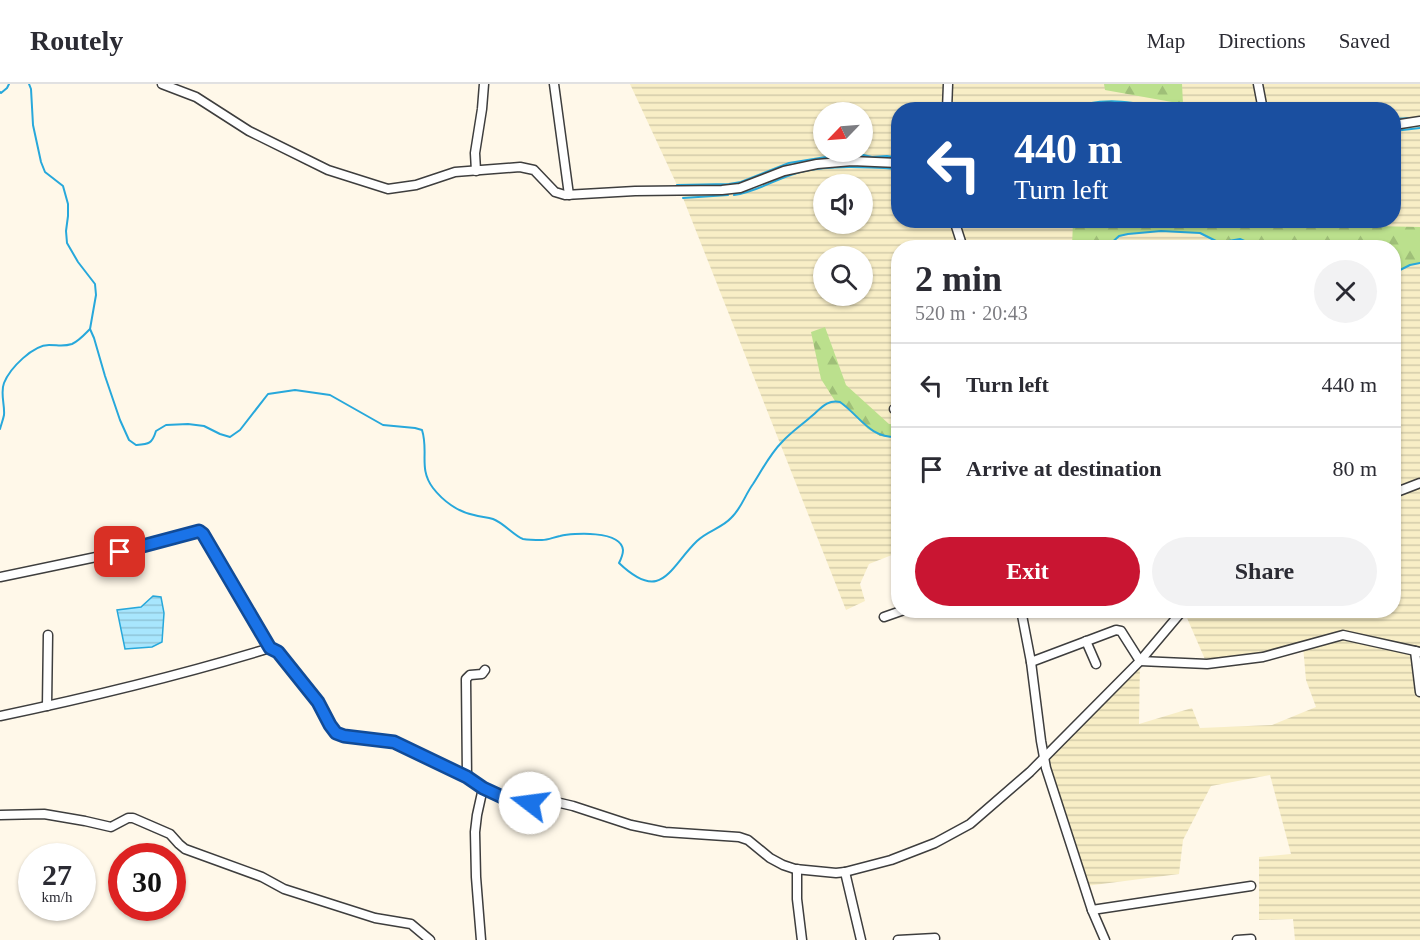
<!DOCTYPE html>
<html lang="en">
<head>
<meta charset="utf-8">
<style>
  :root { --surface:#fff; --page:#f2f2f3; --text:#2b2b33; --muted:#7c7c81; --line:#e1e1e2; --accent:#c91532 }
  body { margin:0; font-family:Georgia,serif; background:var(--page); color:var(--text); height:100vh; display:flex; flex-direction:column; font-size:22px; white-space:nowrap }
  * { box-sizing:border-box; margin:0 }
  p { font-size:20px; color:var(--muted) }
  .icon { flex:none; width:33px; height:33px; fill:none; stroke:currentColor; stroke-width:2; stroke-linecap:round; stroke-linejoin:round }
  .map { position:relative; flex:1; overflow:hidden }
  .side { position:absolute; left:891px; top:156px; width:510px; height:378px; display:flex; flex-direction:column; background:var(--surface); border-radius:24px; box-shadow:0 2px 4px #0004 }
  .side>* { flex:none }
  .hud { position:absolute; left:891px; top:18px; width:510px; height:126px; border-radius:24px; box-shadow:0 2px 4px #0004; background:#1a4fa0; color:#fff; overflow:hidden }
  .needle { width:39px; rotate:245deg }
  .controls { position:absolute; left:813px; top:18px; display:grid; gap:12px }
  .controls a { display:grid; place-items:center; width:60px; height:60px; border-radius:50%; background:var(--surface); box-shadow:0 2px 4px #0004; font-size:30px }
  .speed { position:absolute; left:18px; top:759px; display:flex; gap:12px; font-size:30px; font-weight:700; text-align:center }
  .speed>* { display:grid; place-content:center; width:78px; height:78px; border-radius:50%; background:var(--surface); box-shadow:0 2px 4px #0004; line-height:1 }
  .speed small { font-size:15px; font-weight:400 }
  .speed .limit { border:9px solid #d22; background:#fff; color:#111 }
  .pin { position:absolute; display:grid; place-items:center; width:51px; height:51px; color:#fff; margin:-26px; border-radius:12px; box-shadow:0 3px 9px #0006 }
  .me { position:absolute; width:66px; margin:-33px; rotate:285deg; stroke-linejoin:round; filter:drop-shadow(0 0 4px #0008) }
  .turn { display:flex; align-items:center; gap:21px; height:126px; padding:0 24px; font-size:27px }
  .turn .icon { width:78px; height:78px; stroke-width:2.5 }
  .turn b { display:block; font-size:42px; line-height:51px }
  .round { display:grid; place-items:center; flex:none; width:63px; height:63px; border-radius:32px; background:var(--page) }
  .overview { display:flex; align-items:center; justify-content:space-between; height:102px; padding:0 24px }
  h1 { font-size:36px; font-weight:800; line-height:45px }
  .action { display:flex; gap:12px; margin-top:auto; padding:12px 24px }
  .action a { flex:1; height:69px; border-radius:36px; background:var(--accent); color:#fff; font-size:24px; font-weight:800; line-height:69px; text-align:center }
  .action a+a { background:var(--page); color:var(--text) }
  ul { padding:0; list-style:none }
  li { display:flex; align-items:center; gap:18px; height:84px; padding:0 24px; border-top:2px solid var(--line) }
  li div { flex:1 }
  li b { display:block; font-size:22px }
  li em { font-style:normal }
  header { display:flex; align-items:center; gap:36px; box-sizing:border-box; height:84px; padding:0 30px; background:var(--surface); border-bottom:2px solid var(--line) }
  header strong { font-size:28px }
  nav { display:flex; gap:33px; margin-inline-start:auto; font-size:21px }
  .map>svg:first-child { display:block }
</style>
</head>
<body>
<header>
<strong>Routely</strong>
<nav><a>Map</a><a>Directions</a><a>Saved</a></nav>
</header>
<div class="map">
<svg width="1420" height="856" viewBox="0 0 1420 856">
  <defs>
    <pattern id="farmland-rules" width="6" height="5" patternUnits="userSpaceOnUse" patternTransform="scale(1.5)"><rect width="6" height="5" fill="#f8eec6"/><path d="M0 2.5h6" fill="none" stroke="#d3cba9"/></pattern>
    <pattern id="forest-firs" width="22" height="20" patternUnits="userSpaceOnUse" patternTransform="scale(1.5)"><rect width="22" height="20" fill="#bbe08d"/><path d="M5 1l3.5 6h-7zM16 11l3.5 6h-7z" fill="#9fbf78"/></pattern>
    <pattern id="water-rules" width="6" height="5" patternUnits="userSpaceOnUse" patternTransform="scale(1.5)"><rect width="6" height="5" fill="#a8e6fd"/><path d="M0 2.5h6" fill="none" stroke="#8fc4d8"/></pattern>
  </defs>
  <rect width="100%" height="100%" fill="#fff8e9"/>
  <!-- farmland -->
  <path fill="url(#farmland-rules)" fill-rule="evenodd" d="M630,0h790v856h-125l-2,-21 -34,1v-63l32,-3 -21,-79 -59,11 -28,54 -4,34 -93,12 -41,-138 42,-33 53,-54 -1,63 53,-16 8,20 72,-3 44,-18 -10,-27 -3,-34 -96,18 -23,-53 210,-1v-362h-496v276l-3,2 2,27 -28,11 -9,20 5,17 -19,9 -163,-412zM898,26h496v110h-496zM824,28h38v40h-38zM824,100h38v40h-38zM824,172h38v40h-38z"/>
  <!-- forest -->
  <g fill="url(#forest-firs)">
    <path d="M1104,0h78l1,20 -78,-14z"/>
    <path d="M1310,136l14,5 96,2v36l-10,2 -16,8v-25l-134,-1 -20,-8 -17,3h-5l-18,-9 -39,-2 -33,3 -9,3 -13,10h-34l1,-26z"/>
    <path d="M825,243l21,58 43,39 9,1v12l-18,-1 -12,-7 -25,-25 -8,-3 -14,-22 -10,-47z"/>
  </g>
  <!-- water -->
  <path fill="url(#water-rules)" stroke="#27a8db" stroke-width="1.5" d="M153,512l8,1 3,16 -2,29 -10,5 -27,2 -8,-39 24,-3z"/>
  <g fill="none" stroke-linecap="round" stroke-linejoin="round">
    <!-- stream -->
    <g stroke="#27a8db" stroke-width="2">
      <path d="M29,0l2,5 2,36 8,37 4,10 18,14 5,18v12l-2,15 1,12 11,19 17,22 1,11 -6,34 4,9 11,38 15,44 9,20 7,5c13,-1 16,-1 20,-14l10,-6 22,-1 16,2 16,8 10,3 10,-7 28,-36 27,-4 35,5 53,30 32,3 7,2c7,22 -4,38 11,58 10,13 25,24 41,27 6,2 13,2 19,4 11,4 21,17 30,20 6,1 13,1 19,1 6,0 12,-3 18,-4 13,-3 61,-6 63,14 0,4 -2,9 -4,13 43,41 50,5 78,-22 10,-10 25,-13 34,-23 10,-9 14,-23 22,-34 9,-14 17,-30 29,-42 9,-10 21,-18 31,-27 8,-7 15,-16 27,-13 21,15 29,36 58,35"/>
      <path d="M0,8l1,1 6,-5 2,-4"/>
      <path d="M1065,26c37,-14 66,-9 104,0"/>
      <path d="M1394,35l18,-1"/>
      <path d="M1394,47l26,-3"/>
      <path d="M677,101l52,-1 12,-2 48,-19 43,-7 27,-2 13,3 15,-1 11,2"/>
      <path d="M734,111c23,-3 43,-17 66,-23 32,-7 66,-5 98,-3"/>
      <path d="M683,114l45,-3"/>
      <path d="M1106,164l13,-12 9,-2 33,-3 39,2 18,9h5l17,-3 20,9"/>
      <path d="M1394,189l16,-8 10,-2"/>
      <path d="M0,345c1,-4 3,-9 4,-14 1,-10 -4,-22 0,-32 6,-15 29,-38 45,-38 9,0 14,2 23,-1 7,-3 13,-10 18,-15"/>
    </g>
    <!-- street casing -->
    <g stroke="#3e3e3e" stroke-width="11">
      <g id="street">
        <path d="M162,0l34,13 53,34 79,39 60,19 28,-4 39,-13 65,-5 14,3 21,22 10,3 70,-4 87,-1 18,-2 44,-17 33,-7 35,-3 46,2"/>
        <path d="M554,0l15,111"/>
        <path d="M1258,0l5,26"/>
        <path d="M947,26l1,-26"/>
        <path d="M1087,26c16,-5 34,-2 50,0"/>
        <path d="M1394,41l26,-4"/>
        <path d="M476,87l-1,-18 7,-44 2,-25"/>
        <path d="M954,136l9,28"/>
        <path d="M894,325l4,-1"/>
        <path d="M1394,409l26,-10"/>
        <path d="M0,493l120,-25 79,-21 4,3 67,114"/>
        <path d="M1021,526l10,52 10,79 5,27 46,142 13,30"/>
        <path d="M884,533l20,-7"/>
        <path d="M1086,557l10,23"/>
        <path d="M1415,567l5,41"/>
        <path d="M1031,578l85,-32 5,1 19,30 67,3 56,-7 80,-22 77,17"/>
        <path d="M47,622l1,-71"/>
        <path d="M0,632c91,-19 181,-41 270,-68l8,4 40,50 12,23 6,8 8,3 50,7 73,34 16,11 30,14 17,1 26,-1 17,4 58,19 34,7 74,5 9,3 22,18 13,7 12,4 41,4 9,-1 46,-12 44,-17 35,-19 60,-52 110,-111 43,-51"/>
        <path d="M467,693l-1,-98 4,-4 12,-1 3,-4"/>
        <path d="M0,731l44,-1 41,7 26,6 17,-9h5l37,16 9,10 6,5 77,28 22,12 91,29 36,6 19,16"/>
        <path d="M797,785v30l5,41"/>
        <path d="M845,788l16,68"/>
        <path d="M1092,826l159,-24"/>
        <path d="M481,856l-5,-63 -1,-45 2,-17 6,-27"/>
        <path d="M898,856l37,-2"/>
        <path d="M1237,856l14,-1"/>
      </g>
    </g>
    <!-- street -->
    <use href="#street" stroke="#fff" stroke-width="8"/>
  </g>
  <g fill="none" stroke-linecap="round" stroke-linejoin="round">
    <!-- route casing -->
    <g stroke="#114b97" stroke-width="15">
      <path id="route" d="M120,468l79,-21 4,3 67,114 8,4 40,50 12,23 6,8 8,3 50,6 73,35 16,11 30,14 17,1"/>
    </g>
    <!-- route -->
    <use href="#route" stroke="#1a73e8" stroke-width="10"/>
  </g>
</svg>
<div class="controls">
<a><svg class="needle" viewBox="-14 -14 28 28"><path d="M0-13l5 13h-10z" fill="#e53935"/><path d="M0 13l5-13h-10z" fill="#7c7c81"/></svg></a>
<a><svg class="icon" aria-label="sound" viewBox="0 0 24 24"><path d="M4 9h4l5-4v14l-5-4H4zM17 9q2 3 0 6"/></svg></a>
<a><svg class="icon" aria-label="search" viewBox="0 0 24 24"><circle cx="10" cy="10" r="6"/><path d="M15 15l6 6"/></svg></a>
</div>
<div class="speed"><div>27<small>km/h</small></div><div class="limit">30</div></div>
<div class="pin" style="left:120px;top:468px;background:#d93025"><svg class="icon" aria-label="arrive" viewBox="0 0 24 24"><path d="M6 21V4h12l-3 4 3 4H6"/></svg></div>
<svg class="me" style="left:530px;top:719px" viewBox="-20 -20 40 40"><circle r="19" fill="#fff"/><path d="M0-13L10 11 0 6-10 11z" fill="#1a73e8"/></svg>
<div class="hud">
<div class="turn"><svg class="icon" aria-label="left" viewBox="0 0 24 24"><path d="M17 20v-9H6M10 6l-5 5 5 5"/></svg><div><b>440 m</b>Turn left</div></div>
</div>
<section class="side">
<div class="overview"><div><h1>2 min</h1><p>520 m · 20:43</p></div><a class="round"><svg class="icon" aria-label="close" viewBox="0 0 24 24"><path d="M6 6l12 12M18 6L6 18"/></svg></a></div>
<ul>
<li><svg class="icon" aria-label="left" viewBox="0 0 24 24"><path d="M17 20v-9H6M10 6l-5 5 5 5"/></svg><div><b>Turn left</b></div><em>440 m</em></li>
<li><svg class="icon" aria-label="arrive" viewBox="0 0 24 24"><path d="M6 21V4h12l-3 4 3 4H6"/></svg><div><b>Arrive at destination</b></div><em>80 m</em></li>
</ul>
<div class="action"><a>Exit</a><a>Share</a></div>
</section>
</div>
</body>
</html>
